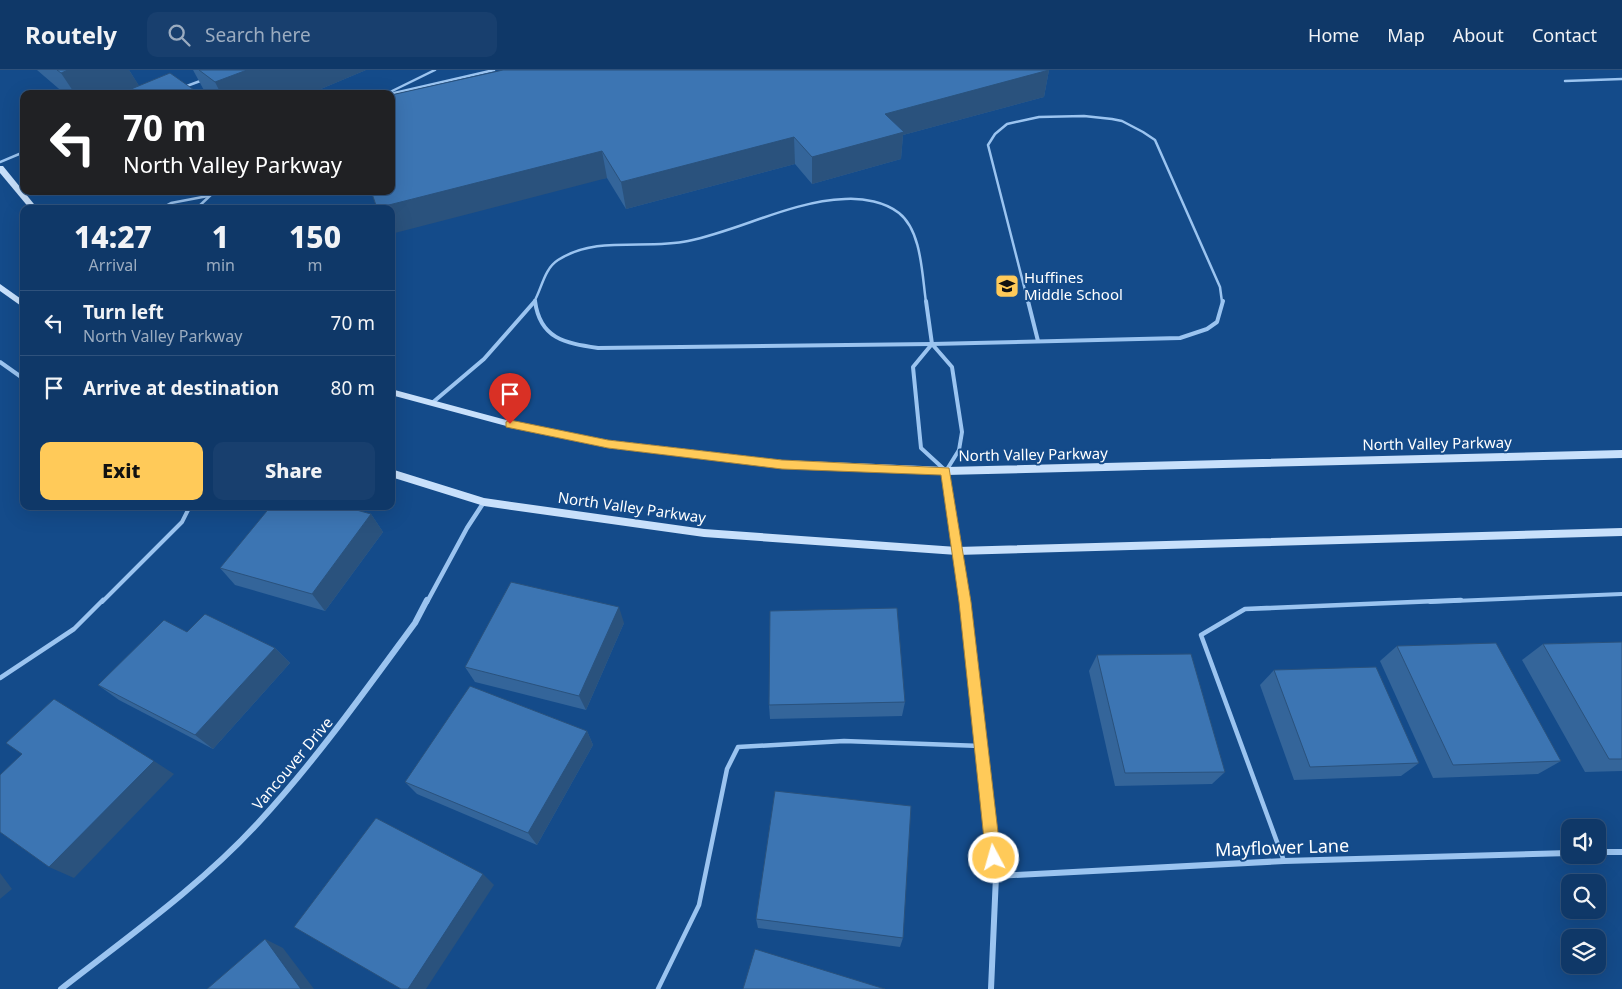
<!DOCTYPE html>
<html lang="en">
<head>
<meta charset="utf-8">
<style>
  :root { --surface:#0f3868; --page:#183f6e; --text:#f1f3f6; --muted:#9bacc0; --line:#2f527c; --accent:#ffca59 }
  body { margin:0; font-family:"Noto Sans",sans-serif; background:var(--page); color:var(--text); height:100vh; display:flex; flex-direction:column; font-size:19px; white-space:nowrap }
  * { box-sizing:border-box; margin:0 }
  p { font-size:16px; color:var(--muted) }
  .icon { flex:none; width:28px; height:28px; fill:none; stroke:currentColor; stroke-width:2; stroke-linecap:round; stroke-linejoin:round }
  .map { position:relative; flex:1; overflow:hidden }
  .details { position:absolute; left:20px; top:135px; width:375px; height:305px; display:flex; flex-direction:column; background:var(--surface); border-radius:10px; box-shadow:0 5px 20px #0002,0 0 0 1px var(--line) }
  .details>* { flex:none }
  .banner { position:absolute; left:20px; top:20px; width:375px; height:105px; border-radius:10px; box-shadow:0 5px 20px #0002,0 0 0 1px var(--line); background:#202124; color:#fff; overflow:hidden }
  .buttons { position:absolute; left:1561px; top:749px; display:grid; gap:10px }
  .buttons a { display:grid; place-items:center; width:45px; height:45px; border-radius:10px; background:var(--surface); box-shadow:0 5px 20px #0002,0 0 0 1px var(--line); font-size:25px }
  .pin { position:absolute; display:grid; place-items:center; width:42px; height:42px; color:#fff; margin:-51px -21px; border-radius:50% 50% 50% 0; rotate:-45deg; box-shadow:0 0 5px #0007 }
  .pin .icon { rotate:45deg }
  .me { position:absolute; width:55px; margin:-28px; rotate:354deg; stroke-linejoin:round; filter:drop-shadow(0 0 4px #0008) }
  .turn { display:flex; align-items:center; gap:18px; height:105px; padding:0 20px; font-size:22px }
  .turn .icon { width:65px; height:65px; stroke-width:2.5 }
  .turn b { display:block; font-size:35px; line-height:42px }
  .eta { display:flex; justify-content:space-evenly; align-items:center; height:85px; text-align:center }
  .eta b { font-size:30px; font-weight:800; line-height:35px }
  .action { display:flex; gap:10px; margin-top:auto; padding:10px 20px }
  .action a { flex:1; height:58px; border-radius:10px; background:var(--accent); color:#111; font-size:20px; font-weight:800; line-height:58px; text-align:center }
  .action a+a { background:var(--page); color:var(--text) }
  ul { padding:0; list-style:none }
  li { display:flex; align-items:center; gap:15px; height:65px; padding:0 20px; border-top:1px solid var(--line) }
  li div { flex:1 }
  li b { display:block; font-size:19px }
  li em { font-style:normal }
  header { display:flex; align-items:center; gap:30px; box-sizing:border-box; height:70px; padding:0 25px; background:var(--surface); border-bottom:1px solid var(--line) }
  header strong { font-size:24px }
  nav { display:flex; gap:28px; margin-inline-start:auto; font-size:18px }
  .search { width:350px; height:45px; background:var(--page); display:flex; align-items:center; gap:12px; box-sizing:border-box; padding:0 18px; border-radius:10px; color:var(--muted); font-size:19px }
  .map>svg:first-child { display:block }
</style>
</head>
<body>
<header>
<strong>Routely</strong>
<div class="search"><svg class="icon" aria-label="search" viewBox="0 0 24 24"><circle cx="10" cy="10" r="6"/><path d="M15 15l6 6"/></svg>Search here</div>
<nav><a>Home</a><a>Map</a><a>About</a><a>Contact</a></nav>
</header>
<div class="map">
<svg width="1622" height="919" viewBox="0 0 1622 919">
  <rect width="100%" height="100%" fill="#144b8a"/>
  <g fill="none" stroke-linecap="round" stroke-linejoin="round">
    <!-- lane-far2 -->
    <g stroke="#9bc4f0" stroke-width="2.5">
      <path d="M1565,11l57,-2"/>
      <path d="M184,17l19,-7"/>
      <path d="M386,24l49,-24"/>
      <path d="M390,24l104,-24"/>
      <path d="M0,92l24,-10"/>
      <path d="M160,139l11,-6 37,-7"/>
      <path d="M196,139l19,-18"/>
      <path d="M534,232c8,-14 10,-33 24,-42 39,-25 88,-10 130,-19 53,-11 103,-40 157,-42 19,-1 40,3 54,14 23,18 23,63 27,89"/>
      <path d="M1028,232l-40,-157 7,-11 12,-10 32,-7 45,-1 28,3 10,2 21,11 12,8 65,147 2,15"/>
    </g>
    <!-- lane-far1 -->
    <g stroke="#9bc4f0" stroke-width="4">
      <path d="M535,231c5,38 30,42 63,47l334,-4"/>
      <path d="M926,231l6,43"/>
      <path d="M1028,231l10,40"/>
      <path d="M932,274l20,23 10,65 -3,18 -13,21 -25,-23 -8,-81z"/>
      <path d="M932,274l248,-6 27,-9 10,-7 6,-21"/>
      <path d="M0,292l24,17"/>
      <path d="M432,333l52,-44 51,-58"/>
      <path d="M102,532l80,-80 8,-16"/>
      <path d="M1430,532l192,-8"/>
    </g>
    <!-- lane -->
    <g stroke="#9bc4f0" stroke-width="4.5">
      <path d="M0,608l74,-49 29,-29"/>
      <path d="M1284,791l-83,-226 44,-26 216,-9"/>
      <path d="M658,919l41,-84 28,-136 11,-22 106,-6 137,5"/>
    </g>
    <!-- street-far1 -->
    <g stroke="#9bc4f0" stroke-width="4.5">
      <path d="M946,401l19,131"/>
      <path d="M427,532l40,-74 17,-26"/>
    </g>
    <!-- street -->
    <g stroke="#9bc4f0" stroke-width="6">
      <path d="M965,530l31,276 -5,113"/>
      <path d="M1598,782h24"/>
      <path d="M996,806l288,-15 286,-8"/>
      <path d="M61,919c68,-53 139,-103 197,-166 58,-63 107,-132 157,-200l12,-23"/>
    </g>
    <!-- secondary -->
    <g fill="#c8e0fb" fill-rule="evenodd">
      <path d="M0,96h3l35,43h-8l-30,-36z"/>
      <path d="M0,214l24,17v7l-24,-17z"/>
      <path d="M391,319l119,32 98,19 174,20 164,7 676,-17v8l-676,17 -164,-7 -174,-20 -98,-21 -119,-32z"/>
      <path d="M391,399l93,29 220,31 253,18 665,-19v8l-665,19 -253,-18 -220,-31 -93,-29z"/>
    </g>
  </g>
  <!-- wall -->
  <g fill="#34659a">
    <path d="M37,0h92l10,16 58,6 1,2h-133z"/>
    <path d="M193,0h173l-57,24h-103z"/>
    <path d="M1049,0l-5,27 -141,38 -2,24 -89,25 -17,-20 -169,45 -19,-31 -216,31h-14l-6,-18 20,-96z"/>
    <path d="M371,444l12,18 -58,79 -90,-26 -15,-17z"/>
    <path d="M624,553l-38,87 -111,-28 -10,-15z"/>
    <path d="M187,562l88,16 15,15 -77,86 -94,-49 -21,-15z"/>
    <path d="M1622,572v129l-37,1 -63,-112 21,-16z"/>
    <path d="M1397,576l164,115 -23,13 -105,4 -53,-117z"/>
    <path d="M1097,585l128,117 -13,12 -97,2 -26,-115z"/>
    <path d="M1274,600l145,93 -18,13 -107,4 -34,-95z"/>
    <path d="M905,632l-3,14 -132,3 -1,-14z"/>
    <path d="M587,661l6,14 -56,100 -120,-51 -12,-12z"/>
    <path d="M756,849l147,19 -3,9 -142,-19z"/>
  </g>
  <!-- shaded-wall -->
  <g fill="#2a527d">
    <path d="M68,0h61l14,22 -4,2h-64l-14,-21z"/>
    <path d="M247,0h119l-57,24h-88l-6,-12z"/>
    <path d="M1049,0l-5,27 -141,38 -2,24 -89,25v-27l73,-43z"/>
    <path d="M794,67l1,27 -169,45 -5,-27z"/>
    <path d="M602,81l5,27 -216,56v-25h-14v-1z"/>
    <path d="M371,444l12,18 -58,79 -13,-17z"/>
    <path d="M619,537l5,16 -38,87 -7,-14z"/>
    <path d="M275,578l15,15 -77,86 -18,-14z"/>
    <path d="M587,661l6,14 -56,100 -9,-12z"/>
    <path d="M154,691l20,13 -100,104 -25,-11z"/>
    <path d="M0,803l12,16 -12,10z"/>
    <path d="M483,804l11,11 -68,104h-18z"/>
    <path d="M265,869l18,9 31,41h-13z"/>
  </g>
  <!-- building -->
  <g fill="#3c75b3" stroke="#2a527d">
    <path d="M57,0h11l-7,3z"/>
    <path d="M199,0h48l-32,12z"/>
    <path d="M503,0h546l-164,44 19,18 -92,25 -18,-20 -173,45 -19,-31 -225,57 -6,-17h20v-96z"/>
    <path d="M170,3l27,19 -5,2h-73z"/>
    <path d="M271,436h71l29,8 -59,80 -92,-26z"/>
    <path d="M511,512l108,25 -40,89 -114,-29z"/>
    <path d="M897,538l8,94 -136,3 1,-94z"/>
    <path d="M205,544l70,34 -80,87 -97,-50 66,-65 23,12z"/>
    <path d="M1622,572v117h-13l-66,-115z"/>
    <path d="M1496,573l65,118 -108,4 -56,-119z"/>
    <path d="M1191,584l34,118 -100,1 -28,-118z"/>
    <path d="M1376,597l43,96 -109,4 -36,-97z"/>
    <path d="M470,616l117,45 -59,102 -123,-51z"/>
    <path d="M54,629l100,62 -105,106 -49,-35v-57l22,-21 -16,-11z"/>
    <path d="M775,721l136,15 -8,132 -147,-19z"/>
    <path d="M376,748l107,56 -75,115h-7l-107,-62z"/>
    <path d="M265,869l36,50h-94z"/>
    <path d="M755,879l130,40h-142z"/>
  </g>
  <!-- route -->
  <path fill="#ffca59" stroke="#a6833a" d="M510,350l98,20 174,20 167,8 22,134 30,256 -2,5 -5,2 -6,-2 -2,-5 -27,-256 -18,-127 -159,-6 -174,-21 -102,-21v-5z"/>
  <!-- icons -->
  <defs>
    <g id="school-square" transform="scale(1.25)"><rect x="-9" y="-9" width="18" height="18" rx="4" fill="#ffca59" stroke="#144b8a"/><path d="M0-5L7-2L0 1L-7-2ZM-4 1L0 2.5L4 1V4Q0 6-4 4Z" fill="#111"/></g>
  </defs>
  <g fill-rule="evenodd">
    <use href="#school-square" x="1007" y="216"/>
  </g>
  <g text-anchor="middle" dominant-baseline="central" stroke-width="4" stroke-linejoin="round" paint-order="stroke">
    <!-- poi labels -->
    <g font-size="15" fill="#fff" stroke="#144b8a" text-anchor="start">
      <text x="1024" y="207">Huffines<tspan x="1024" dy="17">Middle School</tspan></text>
    </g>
    <!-- street labels -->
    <g font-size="15" fill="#fff" stroke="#144b8a">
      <text transform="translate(1437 373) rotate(-1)">North Valley Parkway</text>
      <text transform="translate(1033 384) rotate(-1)">North Valley Parkway</text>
      <text transform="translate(632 437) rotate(8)">North Valley Parkway</text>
      <text transform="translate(292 693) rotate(-50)">Vancouver Drive</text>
    </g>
    <!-- near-street labels -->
    <g font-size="18" fill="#fff" stroke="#144b8a">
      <text transform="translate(1282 777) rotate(-2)">Mayflower Lane</text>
    </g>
  </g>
</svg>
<div class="buttons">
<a><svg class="icon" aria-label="sound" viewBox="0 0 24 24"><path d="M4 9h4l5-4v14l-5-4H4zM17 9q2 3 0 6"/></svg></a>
<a><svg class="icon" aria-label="search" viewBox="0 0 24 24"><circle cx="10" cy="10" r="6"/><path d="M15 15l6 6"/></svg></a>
<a><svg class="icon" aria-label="layers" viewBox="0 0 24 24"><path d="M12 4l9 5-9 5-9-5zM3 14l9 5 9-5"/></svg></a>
</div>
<div class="pin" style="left:510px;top:354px;background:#d93025"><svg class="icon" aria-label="arrive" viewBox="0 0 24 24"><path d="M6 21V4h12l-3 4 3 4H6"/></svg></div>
<svg class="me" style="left:994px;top:788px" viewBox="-20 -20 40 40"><circle r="17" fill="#ffca59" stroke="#fff" stroke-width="3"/><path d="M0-11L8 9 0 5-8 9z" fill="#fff"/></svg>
<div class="banner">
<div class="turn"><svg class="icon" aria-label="left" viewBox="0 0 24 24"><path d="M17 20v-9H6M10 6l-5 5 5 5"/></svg><div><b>70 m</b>North Valley Parkway</div></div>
</div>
<section class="details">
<div class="eta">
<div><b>14:27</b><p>Arrival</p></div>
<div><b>1</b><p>min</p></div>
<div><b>150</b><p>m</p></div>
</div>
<ul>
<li><svg class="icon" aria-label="left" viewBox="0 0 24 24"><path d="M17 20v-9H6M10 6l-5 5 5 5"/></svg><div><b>Turn left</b><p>North Valley Parkway</p></div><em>70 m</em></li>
<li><svg class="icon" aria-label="arrive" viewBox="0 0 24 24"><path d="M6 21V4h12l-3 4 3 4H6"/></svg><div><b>Arrive at destination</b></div><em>80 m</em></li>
</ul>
<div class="action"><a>Exit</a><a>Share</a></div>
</section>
</div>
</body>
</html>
